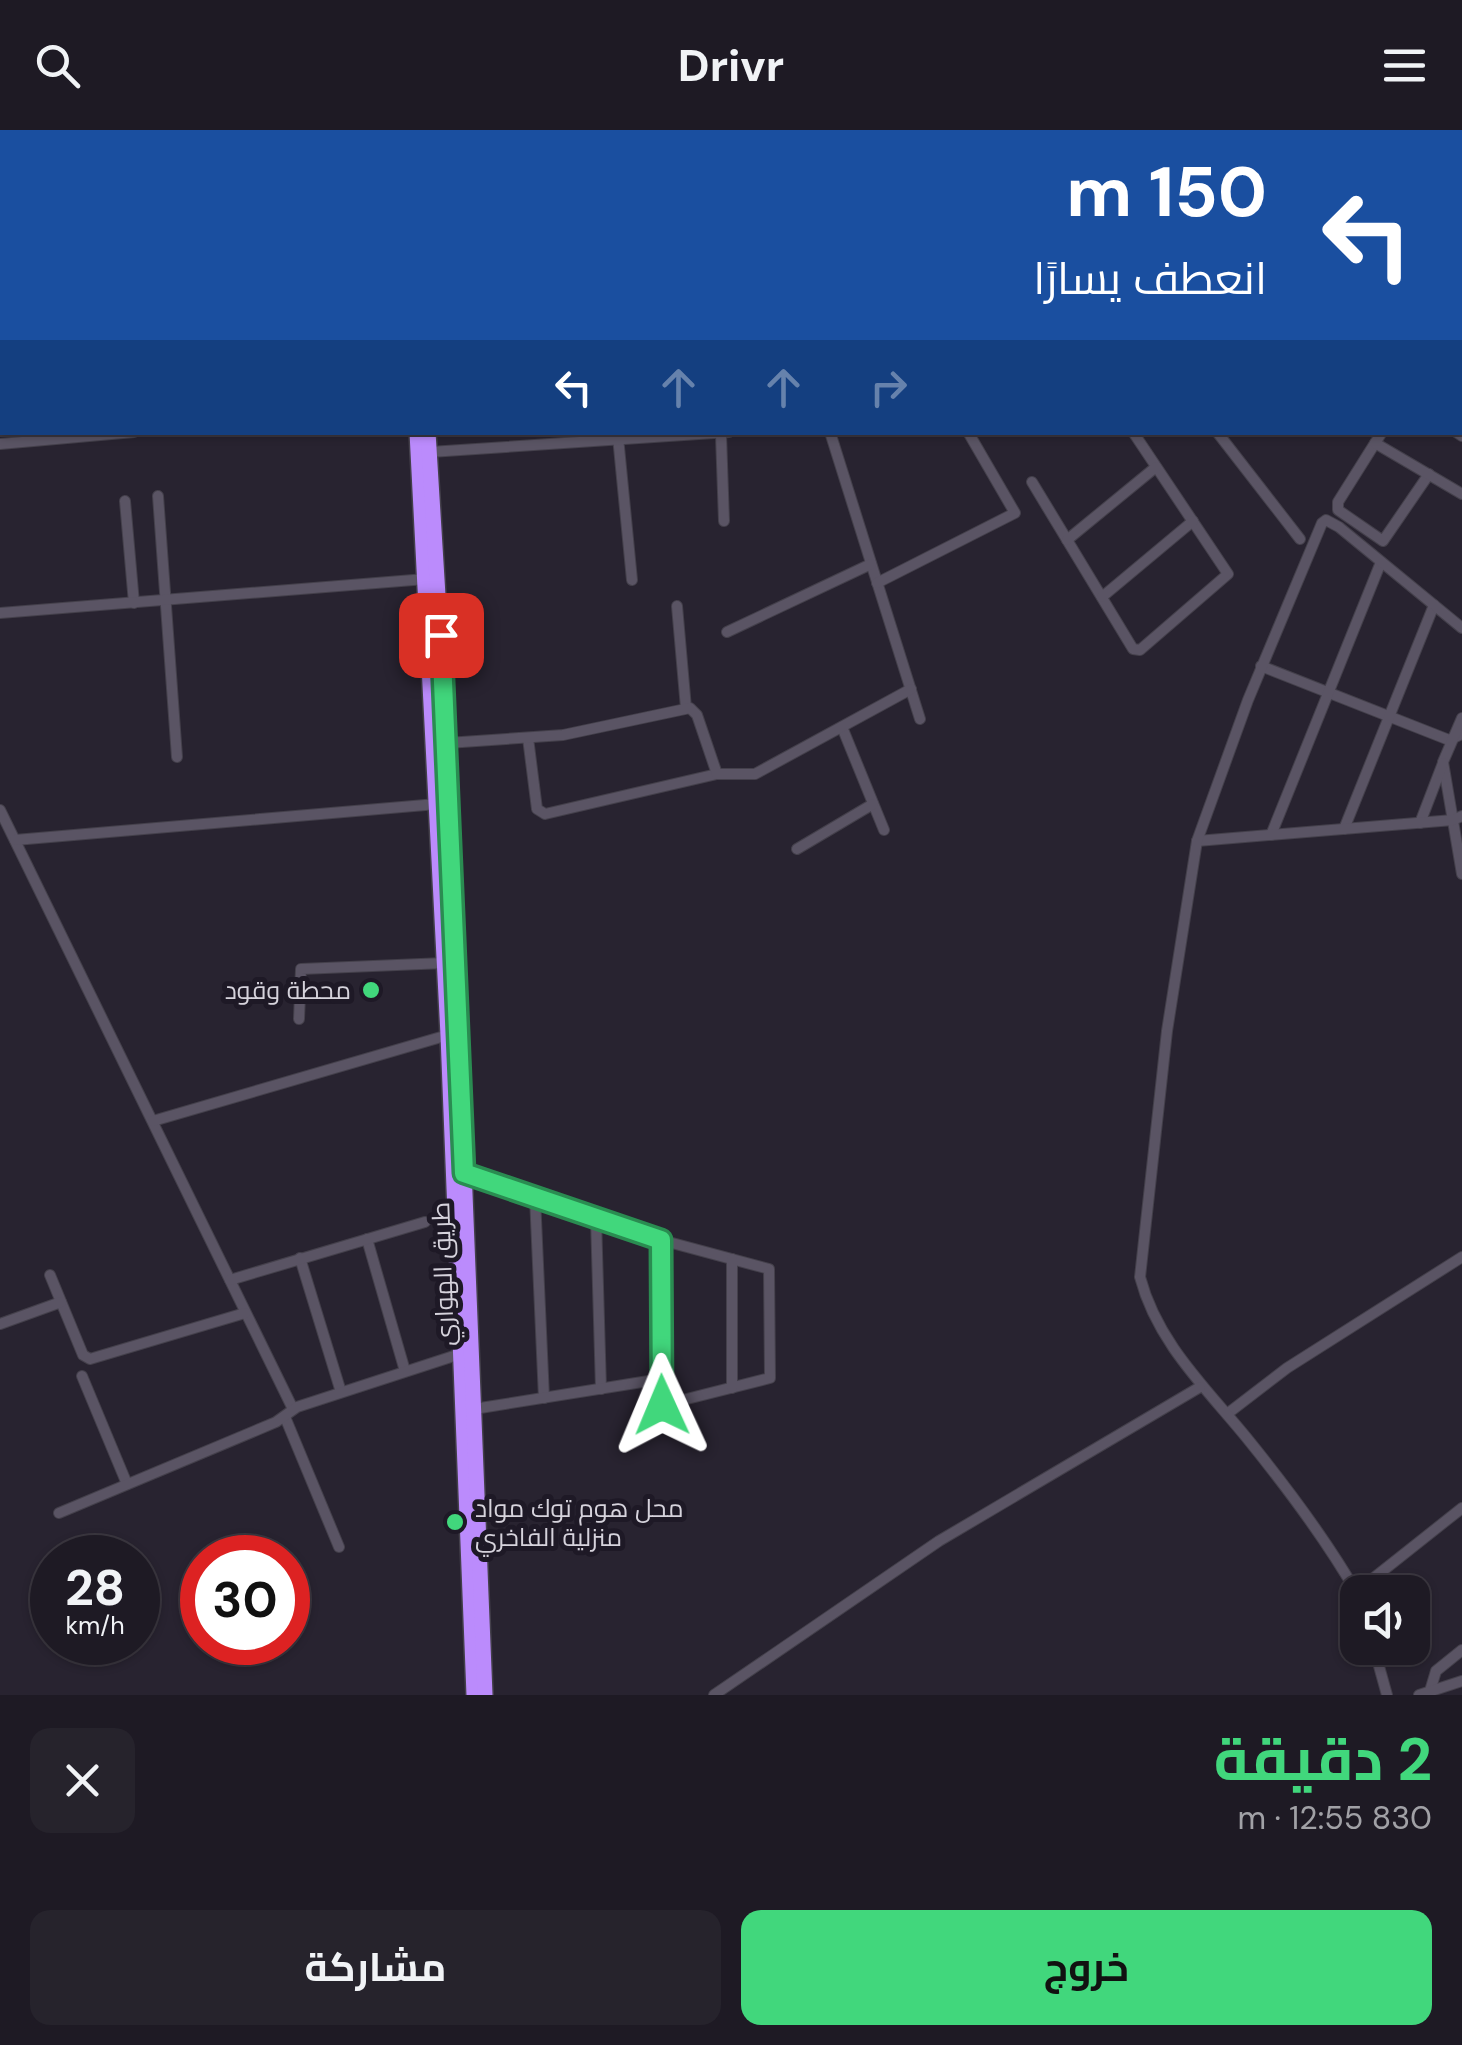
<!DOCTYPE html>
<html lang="ar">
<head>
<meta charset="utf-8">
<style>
  :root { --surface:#1e1a24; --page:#26232c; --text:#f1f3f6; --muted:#a1a1a6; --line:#3c3841; --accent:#41d77c }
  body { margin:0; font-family:"DM Sans",Cairo,sans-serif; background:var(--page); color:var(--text); direction:rtl; height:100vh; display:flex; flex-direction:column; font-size:38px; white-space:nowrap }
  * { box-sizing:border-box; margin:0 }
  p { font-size:32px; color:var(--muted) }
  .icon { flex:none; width:55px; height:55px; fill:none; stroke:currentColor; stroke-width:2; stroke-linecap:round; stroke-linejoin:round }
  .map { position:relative; height:1565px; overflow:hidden; direction:ltr }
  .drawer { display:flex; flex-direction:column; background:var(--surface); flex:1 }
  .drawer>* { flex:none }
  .top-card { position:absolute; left:0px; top:0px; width:1462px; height:305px; box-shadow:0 2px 8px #0004,0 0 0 2px var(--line); direction:rtl; background:#1a4fa0; color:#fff; overflow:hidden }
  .buttons { position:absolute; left:1340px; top:1445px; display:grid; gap:20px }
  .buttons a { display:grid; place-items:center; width:90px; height:90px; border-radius:20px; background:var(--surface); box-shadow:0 2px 8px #0004,0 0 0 2px var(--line); font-size:50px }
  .speed { position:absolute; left:30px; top:1405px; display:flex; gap:20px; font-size:50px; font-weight:700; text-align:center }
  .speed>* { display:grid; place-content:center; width:130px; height:130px; border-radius:50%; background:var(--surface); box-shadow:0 2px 8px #0004,0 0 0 2px var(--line); line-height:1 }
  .speed small { font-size:25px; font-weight:400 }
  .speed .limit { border:15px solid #d22; background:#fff; color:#111 }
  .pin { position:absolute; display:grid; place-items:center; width:85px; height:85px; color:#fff; margin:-42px; border-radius:20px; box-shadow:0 5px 15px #0006 }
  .me { position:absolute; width:110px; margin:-55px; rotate:359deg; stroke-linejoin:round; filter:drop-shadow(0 0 8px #0008) }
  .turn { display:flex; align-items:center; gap:35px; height:210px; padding:0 30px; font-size:45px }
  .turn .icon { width:130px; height:130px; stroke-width:2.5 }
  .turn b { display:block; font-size:70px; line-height:85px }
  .lanes { display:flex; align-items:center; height:95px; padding:0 30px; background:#0003; justify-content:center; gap:50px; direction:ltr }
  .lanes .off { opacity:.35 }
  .round { display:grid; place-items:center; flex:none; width:105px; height:105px; border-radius:20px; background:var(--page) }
  .overview { display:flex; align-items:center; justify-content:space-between; height:170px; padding:0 30px }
  h1 { font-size:60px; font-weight:700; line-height:75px; color:var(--accent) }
  .cta { display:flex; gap:20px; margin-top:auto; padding:20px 30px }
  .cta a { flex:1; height:115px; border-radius:20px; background:var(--accent); color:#111; font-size:40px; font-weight:700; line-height:115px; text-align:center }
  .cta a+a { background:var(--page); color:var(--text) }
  header { display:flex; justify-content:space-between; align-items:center; height:130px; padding:0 30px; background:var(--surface); font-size:45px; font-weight:700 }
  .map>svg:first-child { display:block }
</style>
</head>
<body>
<header><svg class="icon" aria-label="menu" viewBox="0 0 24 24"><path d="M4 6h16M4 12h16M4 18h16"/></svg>Drivr<svg class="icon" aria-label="search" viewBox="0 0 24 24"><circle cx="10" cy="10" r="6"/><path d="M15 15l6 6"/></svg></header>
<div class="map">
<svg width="1462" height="1565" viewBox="0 0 1462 1565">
  <rect width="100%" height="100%" fill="#282330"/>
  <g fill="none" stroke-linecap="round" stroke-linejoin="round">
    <!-- minor casing -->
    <g stroke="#44404b" stroke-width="12">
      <g id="minor">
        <path d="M1197,0l1,2"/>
        <path d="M1294,0l1,2"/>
        <path d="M1355,0l1,2"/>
        <path d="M1420,0l3,2"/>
        <path d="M1103,2l4,-2"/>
        <path d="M1460,19l2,-2"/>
        <path d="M1460,38l2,1"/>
        <path d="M1460,243l2,1"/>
        <path d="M830,302l90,287"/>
        <path d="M1217,302l83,107"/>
        <path d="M1382,302l-44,70v8l45,31 46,-67"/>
        <path d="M1456,302l6,4"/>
        <path d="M721,305l3,86"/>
        <path d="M618,307l14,143"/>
        <path d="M1375,313l87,51"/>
        <path d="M0,314l134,-12"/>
        <path d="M430,322l299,-20"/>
        <path d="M1032,352l101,167 7,1 88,-76 -95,-142"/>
        <path d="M158,366l19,261"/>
        <path d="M125,371l9,102"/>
        <path d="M1067,410l89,-73"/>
        <path d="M877,453l138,-70 -47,-81"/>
        <path d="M1102,467l91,-76"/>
        <path d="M677,476l9,102"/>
        <path d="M0,483l426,-34"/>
        <path d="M727,502l144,-68"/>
        <path d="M1261,536l188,74 13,-6"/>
        <path d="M1462,588l-19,44 19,112"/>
        <path d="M842,597l42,103"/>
        <path d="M528,608l9,71 8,5 172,-40"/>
        <path d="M447,613l116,-8 127,-27 7,7 20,59h38l156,-85"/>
        <path d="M0,680l293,599"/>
        <path d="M1420,693l23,-60"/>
        <path d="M1344,699l90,-224"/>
        <path d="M1271,705l110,-273"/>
        <path d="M15,710l422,-36"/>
        <path d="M1197,711l256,-21 9,-4"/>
        <path d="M797,719l76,-45"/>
        <path d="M299,889l2,-50 144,-6"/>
        <path d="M153,991l295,-86"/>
        <path d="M464,1043l197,67 108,29 1,109 -107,27 -2,-165"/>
        <path d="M535,1067l9,201"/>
        <path d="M596,1088l5,171"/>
        <path d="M367,1109l38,132"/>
        <path d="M300,1128l41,134"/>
        <path d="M732,1129v129"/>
        <path d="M50,1145l33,80 7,4 155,-46"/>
        <path d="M230,1150l195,-58"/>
        <path d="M0,1194l61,-22"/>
        <path d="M82,1246l45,108"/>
        <path d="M474,1279l187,-30"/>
        <path d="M1227,1284l60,-46 175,-111"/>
        <path d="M285,1287l54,130"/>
        <path d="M59,1383l217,-91 21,-15 163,-53"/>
        <path d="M1356,1462l106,-84"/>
        <path d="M1358,1465c-31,-54 -73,-110 -112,-158 -41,-50 -89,-95 -106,-160l27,-246 30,-190 51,-141 74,-177 4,-3 13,7 123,101"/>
        <path d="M1374,1518l13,47"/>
        <path d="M1430,1561l6,-20 26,-21"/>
        <path d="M714,1565l225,-154 261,-154"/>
        <path d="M1419,1565l43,-14"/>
      </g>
    </g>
    <!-- highway casing -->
    <g stroke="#44404b" stroke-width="18">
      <g id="highway">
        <path d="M380,0l1,2"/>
        <path d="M394,0v2"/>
        <path d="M417,302l31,603 26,660"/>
        <path d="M428,302l19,311 38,952"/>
      </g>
    </g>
    <!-- minor -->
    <use href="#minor" stroke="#5a5464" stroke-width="10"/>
    <!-- highway -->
    <use href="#highway" stroke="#bb8bfc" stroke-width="15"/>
  </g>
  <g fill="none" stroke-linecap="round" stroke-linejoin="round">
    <!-- route casing -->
    <g stroke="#2a8c51" stroke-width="25">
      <path id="route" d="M441,505l23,538 197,67 1,165"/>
    </g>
    <!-- route -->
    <use href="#route" stroke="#41d77c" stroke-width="18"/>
  </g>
  <!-- markers -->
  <g fill="#41d77c" stroke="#1e1926" stroke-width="4">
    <circle cx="371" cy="860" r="10"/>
    <circle cx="455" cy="1392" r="10"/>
  </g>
  <g text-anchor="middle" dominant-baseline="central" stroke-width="10" stroke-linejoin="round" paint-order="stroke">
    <!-- poi labels -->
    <g font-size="25" fill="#d6d3dc" stroke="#1e1926" text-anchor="end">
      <text x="351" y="860">محطة وقود</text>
      <text x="475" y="1378" text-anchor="start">محل هوم توك مواد<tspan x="475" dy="29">منزلية الفاخري</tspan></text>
    </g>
    <!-- street labels -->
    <g font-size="25" fill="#d6d3dc" stroke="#1e1926">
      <text transform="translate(443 1144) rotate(-92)">طريق الهواري</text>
    </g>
  </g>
</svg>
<div class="buttons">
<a><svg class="icon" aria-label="sound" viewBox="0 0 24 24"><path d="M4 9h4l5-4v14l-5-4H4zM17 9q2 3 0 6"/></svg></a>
</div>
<div class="speed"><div>28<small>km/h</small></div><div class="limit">30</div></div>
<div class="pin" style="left:441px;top:505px;background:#d93025"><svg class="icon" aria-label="arrive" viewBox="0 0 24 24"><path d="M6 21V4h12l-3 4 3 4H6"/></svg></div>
<svg class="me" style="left:662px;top:1275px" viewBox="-20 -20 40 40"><path d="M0-17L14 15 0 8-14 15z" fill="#41d77c" stroke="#fff" stroke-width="4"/></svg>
<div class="top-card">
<div class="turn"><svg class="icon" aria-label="left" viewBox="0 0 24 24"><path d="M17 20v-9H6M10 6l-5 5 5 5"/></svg><div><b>150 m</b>انعطف يسارًا</div></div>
<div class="lanes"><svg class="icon" aria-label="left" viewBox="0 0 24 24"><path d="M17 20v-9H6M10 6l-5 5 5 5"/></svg><svg class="icon off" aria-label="ahead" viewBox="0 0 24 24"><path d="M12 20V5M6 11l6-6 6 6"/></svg><svg class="icon off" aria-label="ahead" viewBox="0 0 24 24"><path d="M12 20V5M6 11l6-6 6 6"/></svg><svg class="icon off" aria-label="right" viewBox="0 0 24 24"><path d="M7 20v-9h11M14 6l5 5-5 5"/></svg></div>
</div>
</div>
<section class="drawer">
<div class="overview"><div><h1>2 دقيقة</h1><p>830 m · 12:55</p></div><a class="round"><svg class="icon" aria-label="close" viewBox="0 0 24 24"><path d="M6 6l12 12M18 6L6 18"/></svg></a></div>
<div class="cta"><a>خروج</a><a>مشاركة</a></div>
</section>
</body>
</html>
